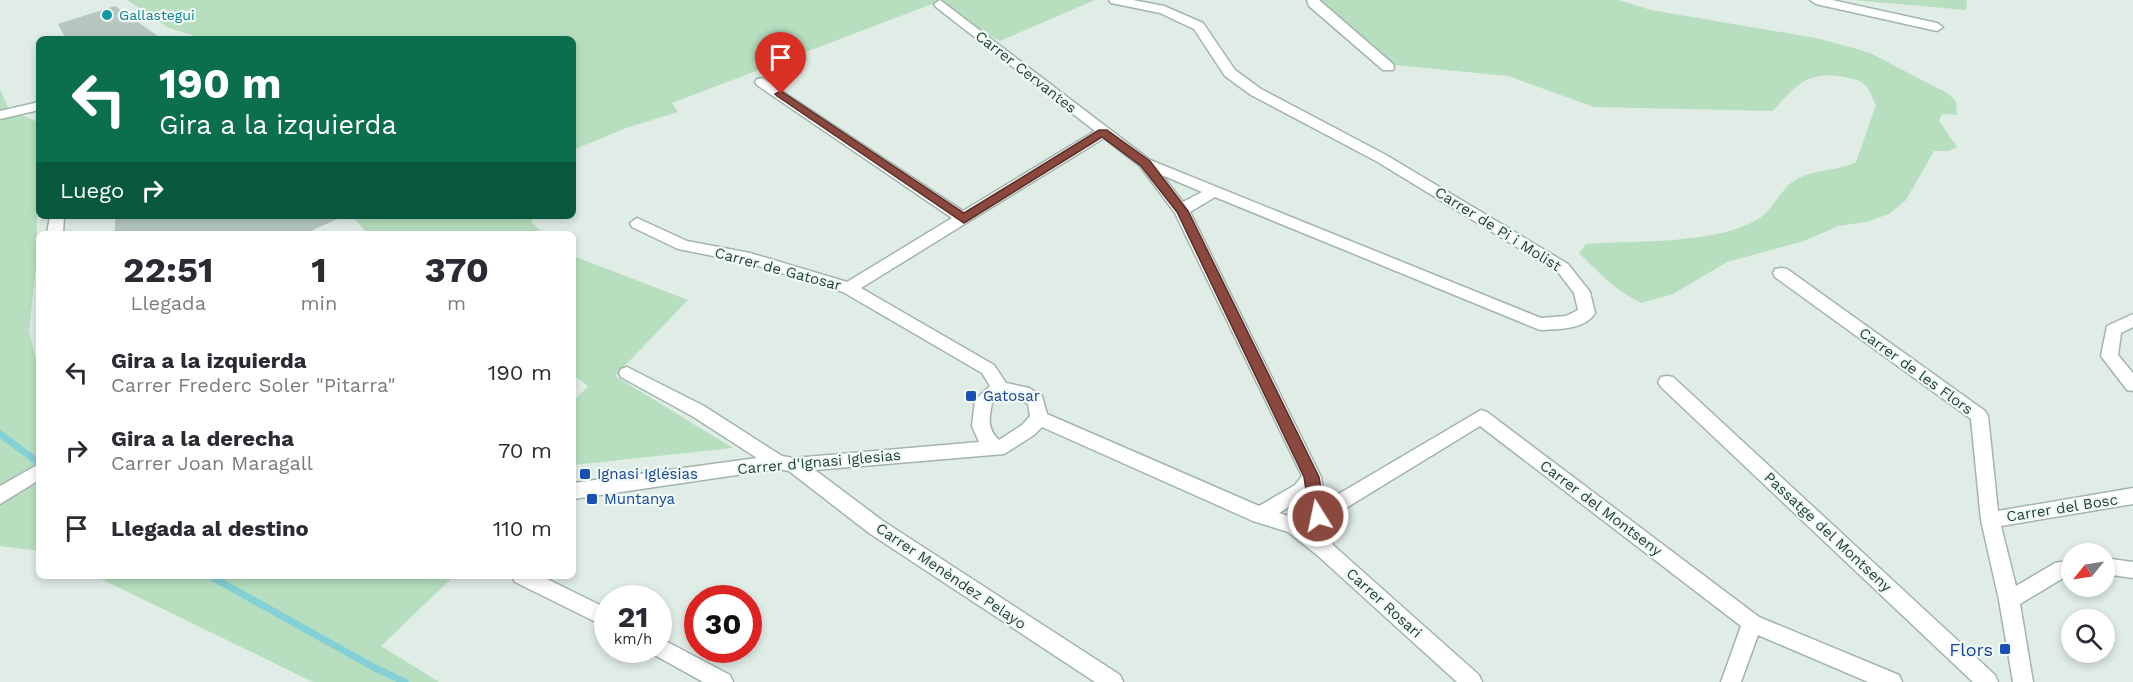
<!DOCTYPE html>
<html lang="es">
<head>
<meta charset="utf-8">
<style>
  :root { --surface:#fff; --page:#f2f2f3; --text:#2b2b33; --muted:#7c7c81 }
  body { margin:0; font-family:"Work Sans",sans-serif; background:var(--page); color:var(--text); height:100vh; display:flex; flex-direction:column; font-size:22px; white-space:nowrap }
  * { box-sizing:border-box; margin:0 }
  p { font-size:20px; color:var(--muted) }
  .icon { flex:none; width:33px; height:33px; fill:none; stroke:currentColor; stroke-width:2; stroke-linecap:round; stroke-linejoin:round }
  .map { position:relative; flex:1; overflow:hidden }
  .panel { position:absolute; left:36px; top:231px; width:540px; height:348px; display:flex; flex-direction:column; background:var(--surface); border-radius:9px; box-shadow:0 3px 9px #0003 }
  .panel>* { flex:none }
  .guide { position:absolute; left:36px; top:36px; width:540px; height:183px; border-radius:9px; box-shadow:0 3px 9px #0003; background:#0b6e4f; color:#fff; overflow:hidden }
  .needle { width:39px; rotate:240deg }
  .controls { position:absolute; left:2061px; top:543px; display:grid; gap:12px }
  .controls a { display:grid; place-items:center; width:54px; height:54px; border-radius:50%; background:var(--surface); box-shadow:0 3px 9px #0003; font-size:30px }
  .speed { position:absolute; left:594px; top:585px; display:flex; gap:12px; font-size:30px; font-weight:700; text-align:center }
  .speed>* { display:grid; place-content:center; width:78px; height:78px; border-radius:50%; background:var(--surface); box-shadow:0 3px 9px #0003; line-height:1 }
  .speed small { font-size:15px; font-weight:400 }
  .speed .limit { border:9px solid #d22; background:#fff; color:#111 }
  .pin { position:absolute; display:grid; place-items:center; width:51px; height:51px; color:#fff; margin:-62px -26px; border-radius:50% 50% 50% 0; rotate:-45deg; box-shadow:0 0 6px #0007 }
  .pin .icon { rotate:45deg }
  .me { position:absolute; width:66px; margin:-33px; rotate:350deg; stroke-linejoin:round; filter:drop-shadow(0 0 4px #0008) }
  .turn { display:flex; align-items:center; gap:21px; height:126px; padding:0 24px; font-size:27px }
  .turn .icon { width:78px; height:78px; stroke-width:2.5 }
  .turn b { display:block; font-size:42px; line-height:51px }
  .then { display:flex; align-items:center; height:57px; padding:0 24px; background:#0003; gap:12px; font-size:22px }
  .eta { display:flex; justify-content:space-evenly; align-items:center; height:102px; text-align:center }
  .eta b { font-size:36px; font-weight:700; line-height:42px }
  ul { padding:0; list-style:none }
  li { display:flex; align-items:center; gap:18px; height:78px; padding:0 24px }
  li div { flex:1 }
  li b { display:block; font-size:22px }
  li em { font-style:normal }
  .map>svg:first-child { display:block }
</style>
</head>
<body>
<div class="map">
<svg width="2133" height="682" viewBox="0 0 2133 682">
  <rect width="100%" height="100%" fill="#e0ece6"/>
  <!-- green -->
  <g fill="#b7dfbf">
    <path d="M127,0h968l-95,41 -68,-37 -260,99 6,9 -52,16 -53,22v-111h-368l-36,-11z"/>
    <path d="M1305,0h313l33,10 165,28 41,11 13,4 77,40 9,8 1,14 -15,-1 -3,7 18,26 -9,4h-14l-28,49 -17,14 -23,8 -28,4 -34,15 -77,21 -54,32 -32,9c-25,-12 -43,-31 -62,-50l7,-9c51,-4 126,1 171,-24 18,-11 23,-33 42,-42 18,-9 39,-7 57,-16l20,-57c-4,-6 -5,-15 -11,-20 -5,-5 -14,-7 -21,-8 -37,-6 -48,8 -71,34l-179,-4 -86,-31 -133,-13z"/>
    <path d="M1853,0h114l-1,10z"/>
    <path d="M0,89l8,19 31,15 -3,144 -7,64 10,41v179l-39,-5z"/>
    <path d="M352,216h181l-2,6 13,12h-176z"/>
    <path d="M573,256l115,44 -73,76 118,72 -160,17v-63l15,-16 -15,-11z"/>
    <path d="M95,576h359l-73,70 58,36h-126z"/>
  </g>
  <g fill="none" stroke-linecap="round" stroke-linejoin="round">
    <!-- stream -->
    <g stroke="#83d0d6" stroke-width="7">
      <path d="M0,434l39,29"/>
      <path d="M210,576l165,92 30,14"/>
    </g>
  </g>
  <!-- building -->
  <g fill="#b5c7bf">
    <path d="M115,6l47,33h-96l-8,-15z"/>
    <path d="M115,216h229l-40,18h-189z"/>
  </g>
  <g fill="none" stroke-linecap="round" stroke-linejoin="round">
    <!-- street casing -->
    <g stroke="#a2b4ad" stroke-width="3">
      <g id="street">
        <path d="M940,0l210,160 391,158 25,-2 12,-6 -4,-17 -16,-21 -182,-111 -125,-66 -26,-19 -31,-47 -34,-16 -49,-10 -2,-3h24l31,6 39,17 32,47 26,19 125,66 182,109 22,28 5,21c-10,17 -38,16 -55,17l-325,-133 -25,15 131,265 4,25 156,-92 6,2 272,205 140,58 3,7h-34l-110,-47 -17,47h-20l20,-56 -261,-200 -152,93 5,26 146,130 3,7h-25l-140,-127 -29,-23 -35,-11 -211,-94 -8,8 -30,19 -189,16 68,51 237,154 3,7h-28l-226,-149 -80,-62 -11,-2 -205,30v-16l184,-25 -65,-42 -71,-39 -2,-4 2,-4 6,-2 77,39 78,50 12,2 185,-16 -7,-16 3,-26 15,-14 -8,-13 -139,-81 -94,-29 -71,-14 -46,-22 -2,-4 7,-5 50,23 63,12 97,29 105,-64 -195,-133 -2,-3 2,-3 5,-1 201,133 132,-80 -159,-124 -2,-3zM1104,138l36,28 35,47 127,263 -7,9 -36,21 -212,-92 -5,-18 -13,-8 -23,-5 -12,-18 -133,-77zM1162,175l40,17 -19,10zM1003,395l15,4 10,5 2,12 -8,9 -23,15c-12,-11 -10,-22 -7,-37zM1306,497l5,31 -10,-8 -22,-7z"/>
        <path d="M1307,0h12l74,64 1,3 -1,3h-10l-74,-64z"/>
        <path d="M1810,0h22l105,23 6,4 -6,4 -121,-27z"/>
        <path d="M39,102v8l-39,9v-8z"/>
        <path d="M50,216h14l-1,18h-16z"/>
        <path d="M1781,268l6,1 198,142 3,5 10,95 135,-23v16l-132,22 15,60 39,-23 17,-3v16l-7,1 -45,27 13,78h-20l-14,-82 -18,-80 -10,-101 -196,-142 -2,-4 2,-4z"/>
        <path d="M2133,314v13l-12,6 -3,22 15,18v18l-6,-1 -26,-34 6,-30z"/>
        <path d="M1667,376l6,1 322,298 3,7h-25l-312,-295 -3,-5 3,-5z"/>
        <path d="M39,464v16l-39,24v-18z"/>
        <path d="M2104,558l29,4v16l-29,-4z"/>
        <path d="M512,576h29l67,33v19l-93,-46z"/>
        <path d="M658,637l72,38 3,7h-30l-52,-29 -2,-3h9z"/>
      </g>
    </g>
    <!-- street -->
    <use href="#street" fill="#fff" fill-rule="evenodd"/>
  </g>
  <!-- route -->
  <path fill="#8a483f" stroke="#5a2f29" stroke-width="1.5" d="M781,91l183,122 135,-83h8l43,31 38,50 131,266 7,39 -2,4 -6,2 -5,-2 -3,-4 -6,-39 -127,-265 -36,-46 -39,-29 -138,86 -187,-127 -2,-2z"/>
  <!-- markers -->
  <circle fill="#0f9aa8" stroke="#f1f9f4" stroke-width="2" cx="107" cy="15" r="6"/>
  <g fill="#1a4fb4" stroke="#f1f9f4" stroke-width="2">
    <rect x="965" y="390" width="12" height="12" rx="3"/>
    <rect x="579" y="468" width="12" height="12" rx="3"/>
    <rect x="586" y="493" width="12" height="12" rx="3"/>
    <rect x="1999" y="643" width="12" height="12" rx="3"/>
  </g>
  <g text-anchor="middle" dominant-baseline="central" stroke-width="4.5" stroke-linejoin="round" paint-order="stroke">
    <!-- far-culture labels -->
    <g font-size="14" fill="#0d838f" stroke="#f1f9f4" text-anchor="start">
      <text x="119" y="15">Gallastegui</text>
    </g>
    <!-- street labels -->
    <g font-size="15" fill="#1f3e34" stroke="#f1f9f4">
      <text transform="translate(1026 72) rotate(38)">Carrer Cervantes</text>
      <text transform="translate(1498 229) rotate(32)">Carrer de Pi i Molist</text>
      <text transform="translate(778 269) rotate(15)">Carrer de Gatosar</text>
      <text transform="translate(1916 371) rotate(36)">Carrer de les Flors</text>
      <text transform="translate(819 462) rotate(-5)">Carrer d'Ignasi Iglesias</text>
      <text transform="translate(1601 508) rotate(37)">Carrer del Montseny</text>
      <text transform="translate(2062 508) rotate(-9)">Carrer del Bosc</text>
      <text transform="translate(1828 532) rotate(43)">Passatge del Montseny</text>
      <text transform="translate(951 576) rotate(34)">Carrer Menèndez Pelayo</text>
      <text transform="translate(1384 603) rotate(42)">Carrer Rosari</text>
    </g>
    <!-- transit labels -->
    <g font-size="15" fill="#164399" stroke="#f1f9f4" text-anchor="start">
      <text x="983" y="396">Gatosar</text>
      <text x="597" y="474">Ignasi Iglésias</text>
      <text x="604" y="499">Muntanya</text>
    </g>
    <!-- near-transit labels -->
    <g font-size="18" fill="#164399" stroke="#f1f9f4" text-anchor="end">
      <text x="1993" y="649">Flors</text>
    </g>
  </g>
</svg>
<div class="controls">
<a><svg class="needle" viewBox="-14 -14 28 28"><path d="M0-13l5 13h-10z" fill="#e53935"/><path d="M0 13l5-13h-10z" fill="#7c7c81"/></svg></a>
<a><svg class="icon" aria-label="search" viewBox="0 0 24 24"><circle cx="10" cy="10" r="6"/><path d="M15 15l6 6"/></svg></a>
</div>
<div class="speed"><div>21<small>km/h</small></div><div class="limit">30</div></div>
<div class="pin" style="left:781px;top:94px;background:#d93025"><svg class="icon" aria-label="arrive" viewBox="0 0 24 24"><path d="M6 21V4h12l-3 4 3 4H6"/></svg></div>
<svg class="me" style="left:1318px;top:516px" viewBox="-20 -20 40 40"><circle r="17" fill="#8a483f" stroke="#fff" stroke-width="3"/><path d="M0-11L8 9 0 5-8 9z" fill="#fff"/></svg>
<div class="guide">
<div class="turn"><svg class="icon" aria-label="left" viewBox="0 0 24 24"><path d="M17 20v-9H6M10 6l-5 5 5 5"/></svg><div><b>190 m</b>Gira a la izquierda</div></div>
<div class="then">Luego<svg class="icon" aria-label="right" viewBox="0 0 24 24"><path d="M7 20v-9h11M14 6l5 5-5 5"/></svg></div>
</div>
<section class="panel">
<div class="eta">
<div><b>22:51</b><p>Llegada</p></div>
<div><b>1</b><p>min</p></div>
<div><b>370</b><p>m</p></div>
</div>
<ul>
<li><svg class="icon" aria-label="left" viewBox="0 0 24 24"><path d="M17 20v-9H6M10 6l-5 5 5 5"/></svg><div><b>Gira a la izquierda</b><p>Carrer Frederc Soler &quot;Pitarra&quot;</p></div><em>190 m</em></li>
<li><svg class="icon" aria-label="right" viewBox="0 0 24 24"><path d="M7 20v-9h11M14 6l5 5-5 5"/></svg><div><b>Gira a la derecha</b><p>Carrer Joan Maragall</p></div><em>70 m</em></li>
<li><svg class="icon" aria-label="arrive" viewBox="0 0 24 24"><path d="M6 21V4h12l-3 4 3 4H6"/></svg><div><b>Llegada al destino</b></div><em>110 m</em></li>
</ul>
</section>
</div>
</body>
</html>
